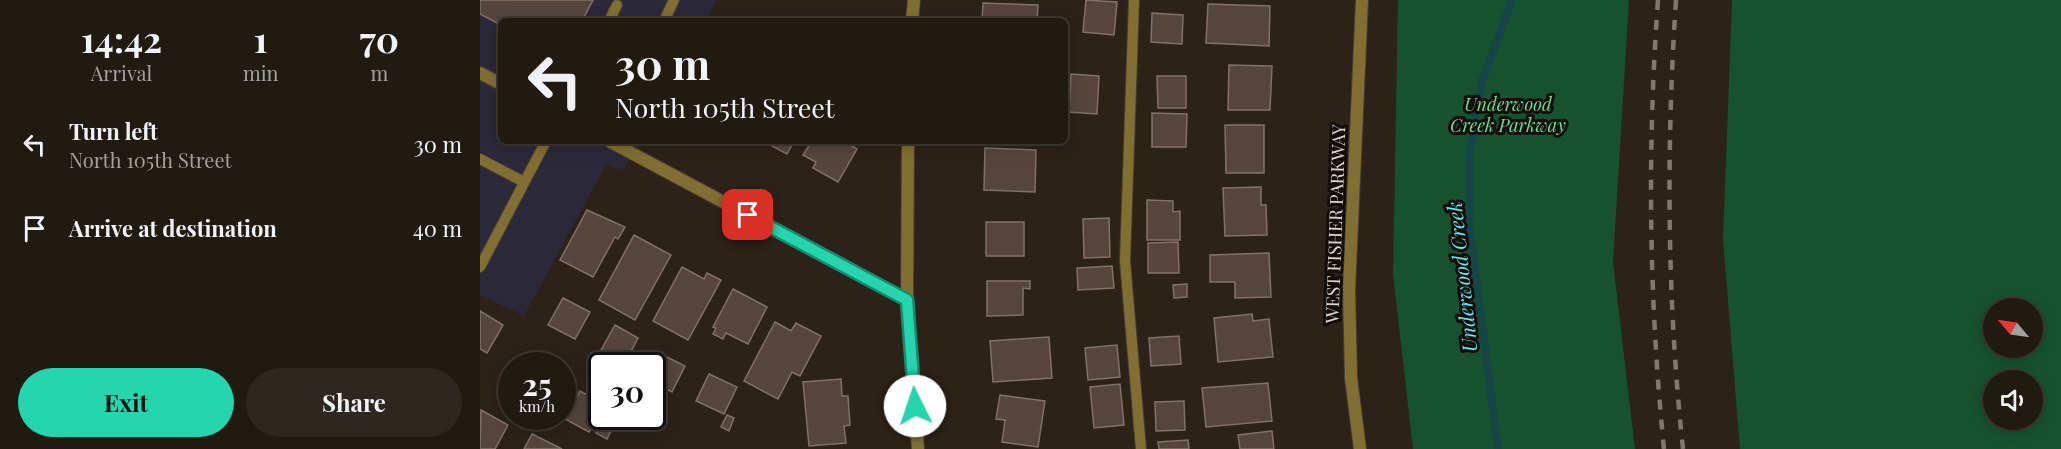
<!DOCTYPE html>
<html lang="en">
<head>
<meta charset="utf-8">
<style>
  :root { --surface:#211a11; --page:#2d271f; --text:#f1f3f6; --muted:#a2a19f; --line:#3e3831; --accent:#25d5ae }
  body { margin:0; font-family:"Playfair Display",serif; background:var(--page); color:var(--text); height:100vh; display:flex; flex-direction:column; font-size:22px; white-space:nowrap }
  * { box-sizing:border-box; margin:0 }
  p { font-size:20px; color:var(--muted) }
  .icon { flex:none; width:33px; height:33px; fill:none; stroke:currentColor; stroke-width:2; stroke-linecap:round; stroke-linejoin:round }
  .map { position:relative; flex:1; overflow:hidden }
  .sheet { display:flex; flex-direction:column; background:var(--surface); width:480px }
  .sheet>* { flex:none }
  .top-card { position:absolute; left:18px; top:18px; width:570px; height:126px; border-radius:9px; box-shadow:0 3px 15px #0003,0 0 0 2px var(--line); background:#211a11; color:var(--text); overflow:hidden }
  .needle { width:39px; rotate:299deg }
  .fabs { position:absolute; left:1503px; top:298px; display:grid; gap:12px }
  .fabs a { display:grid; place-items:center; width:60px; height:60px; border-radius:50%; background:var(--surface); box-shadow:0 3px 15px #0003,0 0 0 2px var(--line); font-size:30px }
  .speed { position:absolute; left:18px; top:352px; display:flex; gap:12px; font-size:30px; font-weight:700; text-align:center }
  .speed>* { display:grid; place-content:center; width:78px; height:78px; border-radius:50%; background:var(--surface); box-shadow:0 3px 15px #0003,0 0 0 2px var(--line); line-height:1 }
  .speed small { font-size:15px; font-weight:400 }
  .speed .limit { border:3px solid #111; border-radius:9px; background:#fff; color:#111 }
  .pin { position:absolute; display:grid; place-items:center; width:51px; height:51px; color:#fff; margin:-26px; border-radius:12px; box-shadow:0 3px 9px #0006 }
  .me { position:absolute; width:66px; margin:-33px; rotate:356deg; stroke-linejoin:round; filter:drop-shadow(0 0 4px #0008) }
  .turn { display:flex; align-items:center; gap:21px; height:126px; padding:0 18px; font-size:27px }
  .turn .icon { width:78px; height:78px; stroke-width:2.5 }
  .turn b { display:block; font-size:42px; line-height:51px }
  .eta { display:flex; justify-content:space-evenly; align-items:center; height:102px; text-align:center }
  .eta b { font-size:36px; font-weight:700; line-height:42px }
  .button { display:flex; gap:12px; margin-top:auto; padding:12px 18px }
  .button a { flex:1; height:69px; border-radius:36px; background:var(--accent); color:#111; font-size:24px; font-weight:700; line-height:69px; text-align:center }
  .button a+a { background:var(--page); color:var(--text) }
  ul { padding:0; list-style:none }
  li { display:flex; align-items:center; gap:18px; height:84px; padding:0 18px }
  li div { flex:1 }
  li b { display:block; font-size:22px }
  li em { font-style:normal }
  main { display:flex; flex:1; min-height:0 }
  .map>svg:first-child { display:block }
</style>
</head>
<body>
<main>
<section class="sheet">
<div class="eta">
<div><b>14:42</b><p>Arrival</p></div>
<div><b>1</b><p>min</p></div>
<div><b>70</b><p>m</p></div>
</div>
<ul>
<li><svg class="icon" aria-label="left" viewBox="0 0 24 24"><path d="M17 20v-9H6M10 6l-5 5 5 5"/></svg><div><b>Turn left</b><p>North 105th Street</p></div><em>30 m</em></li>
<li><svg class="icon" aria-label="arrive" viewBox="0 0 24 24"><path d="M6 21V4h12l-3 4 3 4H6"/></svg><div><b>Arrive at destination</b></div><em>40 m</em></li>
</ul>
<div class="button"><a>Exit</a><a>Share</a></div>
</section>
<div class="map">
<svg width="1581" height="449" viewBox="0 0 1581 449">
  <rect width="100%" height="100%" fill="#2c2217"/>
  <!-- commercial -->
  <path fill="#2b2839" d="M0,0h237l-11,21h-205v120h138l-16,29 -17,-5 -82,151 -44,-21z"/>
  <!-- green -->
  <g fill="#16522e" fill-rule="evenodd">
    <path d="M918,0h231l-16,262 22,187h-222l-20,-175z"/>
    <path d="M1252,0h329v449h-321l-17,-209zM1514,309h38v39h-38zM1514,381h38v39h-38z"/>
  </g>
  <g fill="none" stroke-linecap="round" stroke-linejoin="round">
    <!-- stream -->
    <path stroke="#164548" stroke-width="8" d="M1018,449l-29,-227v-64l13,-77 30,-81"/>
  </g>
  <!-- building -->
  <g fill="#55453d" stroke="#827169" stroke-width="1.5">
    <path d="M0,0h113l-11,21h-81v4l-21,-11z"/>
    <path d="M606,0l31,2 -3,33 -31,-3z"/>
    <path d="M503,3l55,2 -1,16h-55z"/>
    <path d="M728,4l62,2 -1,40 -63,-3z"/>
    <path d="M672,13l31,2 -1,29 -31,-2z"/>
    <path d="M749,65l43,1 -2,44h-42z"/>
    <path d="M591,74l28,2 -2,38 -28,-2z"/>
    <path d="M677,76h29v32h-28z"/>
    <path d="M672,113l35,1 -1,33h-34z"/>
    <path d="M745,125h39v48h-38z"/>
    <path d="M283,141h31l-7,13z"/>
    <path d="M332,141h32l13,8 -19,33 -25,-14 3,-6 -13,-7z"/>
    <path d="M505,148l51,2 -1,42 -51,-2z"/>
    <path d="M781,187v18h5l1,30 -42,1 -2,-48z"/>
    <path d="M667,200l26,1v11l7,-1v29h-33z"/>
    <path d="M107,210l38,17 -7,12 -3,-2 -22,40 -33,-17z"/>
    <path d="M629,218l1,39 -26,1 -1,-39z"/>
    <rect x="506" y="222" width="38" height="34"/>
    <path d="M154,235l37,20 -36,65 -36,-20z"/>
    <path d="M698,242l1,31h-31v-30z"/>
    <path d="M789,253l2,44 -36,1v-16h-25v-27z"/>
    <path d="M632,266l2,22 -36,2 -1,-22z"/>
    <path d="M202,267l22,12 3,-6 14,7 -33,60 -35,-19z"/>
    <path d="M507,281h43v8l-7,-1v27l-36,1z"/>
    <path d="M707,284v13l-13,1 -1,-13z"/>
    <path d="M253,289l34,18 -19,37 -22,-11 -3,6 -10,-5 3,-6 -3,-1z"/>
    <path d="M83,298l27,14 -15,27 -27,-14z"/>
    <path d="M0,311l23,14 -16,28 -7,-4z"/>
    <path d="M772,314l1,7 16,-2 4,38 -55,5 -4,-44z"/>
    <path d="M295,322l16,9 5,-8 25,13 -21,40 -8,-4 -14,27 -34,-18z"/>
    <path d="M135,325l23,13 -14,27 -24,-13z"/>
    <path d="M699,336l2,28 -30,2 -2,-28z"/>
    <path d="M569,337l3,41 -59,4 -3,-41z"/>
    <path d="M637,345l3,32 -32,3 -3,-32z"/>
    <path d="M179,353l26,13 -13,26 -20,-10v-16z"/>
    <path d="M229,374l28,13 -13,27 -28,-13z"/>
    <path d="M361,379l1,17h6l2,29 -6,1 2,17 -37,3 -6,-64z"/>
    <path d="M788,383l4,38 -66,6 -4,-39z"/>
    <path d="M640,384l4,41 -30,3 -4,-41z"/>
    <path d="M100,391l22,12v6l-13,23 -24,-13z"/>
    <path d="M520,395l45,6 -7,46 -36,-5 3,-22 -9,-1z"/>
    <path d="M704,401l1,29 -29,1 -1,-29z"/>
    <path d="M1,410l27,15 -13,24h-15z"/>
    <path d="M247,415l7,3 -5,13 -8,-4z"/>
    <path d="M37,417h17l-6,12 -14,-7z"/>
    <path d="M124,417h14l-11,22 -11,-6z"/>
    <path d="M792,431l2,18h-34l-2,-14z"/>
    <path d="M52,434l30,15h-38z"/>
    <path d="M708,440l1,9h-30l-1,-7z"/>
  </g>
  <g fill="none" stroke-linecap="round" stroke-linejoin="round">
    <!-- service casing -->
    <g stroke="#483f34" stroke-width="12">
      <g id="service">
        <path d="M654,0l-9,261 16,188"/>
        <path d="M129,21l8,-16"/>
        <path d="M184,21l10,-21"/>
        <path d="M0,159l44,23"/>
        <path d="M0,267l66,-126"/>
      </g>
    </g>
    <!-- minor casing -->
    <g stroke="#483f34" stroke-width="14">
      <g id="minor">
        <path d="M432,21l2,-21"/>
        <path d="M0,73l21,11"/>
        <path d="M129,141l298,159"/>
        <path d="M428,141l-1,159 11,149"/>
        <path d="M880,449l-9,-71 -2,-88 13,-290"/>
      </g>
    </g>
    <!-- service -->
    <use href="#service" stroke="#806e32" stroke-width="10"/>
    <!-- minor -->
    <use href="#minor" stroke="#806e32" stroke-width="12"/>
    <!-- rail -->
    <g stroke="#80786f" stroke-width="4.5" stroke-dasharray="10 10" stroke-linecap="butt">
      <path d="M1178,0c-11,149 -9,300 6,449"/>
      <path d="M1196,0c-10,149 -9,300 7,449"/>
    </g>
  </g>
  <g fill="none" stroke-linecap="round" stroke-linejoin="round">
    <!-- route casing -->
    <g stroke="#188a71" stroke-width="15">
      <path id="route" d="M268,215l159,85 8,106"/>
    </g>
    <!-- route -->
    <use href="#route" stroke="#25d5ae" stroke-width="10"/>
  </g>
  <g text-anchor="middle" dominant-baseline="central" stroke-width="6" stroke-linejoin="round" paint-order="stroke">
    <!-- park labels -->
    <g font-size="18" font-style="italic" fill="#67e092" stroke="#110c08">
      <text x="1028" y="104">Underwood<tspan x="1028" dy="21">Creek Parkway</tspan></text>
    </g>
    <!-- street labels -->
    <g font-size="18" fill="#ddd6cf" stroke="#110c08">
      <text transform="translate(855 224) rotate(-88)">WEST FISHER PARKWAY</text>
    </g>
    <!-- water labels -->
    <g font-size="20" font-style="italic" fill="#5bedf8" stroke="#110c08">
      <text transform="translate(981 277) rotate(-96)">Underwood Creek</text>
    </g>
  </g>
</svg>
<div class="fabs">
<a><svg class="needle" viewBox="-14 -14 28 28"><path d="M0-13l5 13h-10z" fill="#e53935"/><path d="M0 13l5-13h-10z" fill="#a2a19f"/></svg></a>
<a><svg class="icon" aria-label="sound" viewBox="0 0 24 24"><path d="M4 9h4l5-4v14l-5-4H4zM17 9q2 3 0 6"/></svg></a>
</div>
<div class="speed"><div>25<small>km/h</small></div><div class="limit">30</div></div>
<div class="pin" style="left:268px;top:215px;background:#d93025"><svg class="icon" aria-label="arrive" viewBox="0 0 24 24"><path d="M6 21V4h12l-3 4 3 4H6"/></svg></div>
<svg class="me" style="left:435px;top:406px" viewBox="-20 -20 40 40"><circle r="19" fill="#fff"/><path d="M0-13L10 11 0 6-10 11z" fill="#25d5ae"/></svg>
<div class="top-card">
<div class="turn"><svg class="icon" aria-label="left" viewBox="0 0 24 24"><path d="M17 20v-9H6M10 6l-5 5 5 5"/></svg><div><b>30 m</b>North 105th Street</div></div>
</div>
</div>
</main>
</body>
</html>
